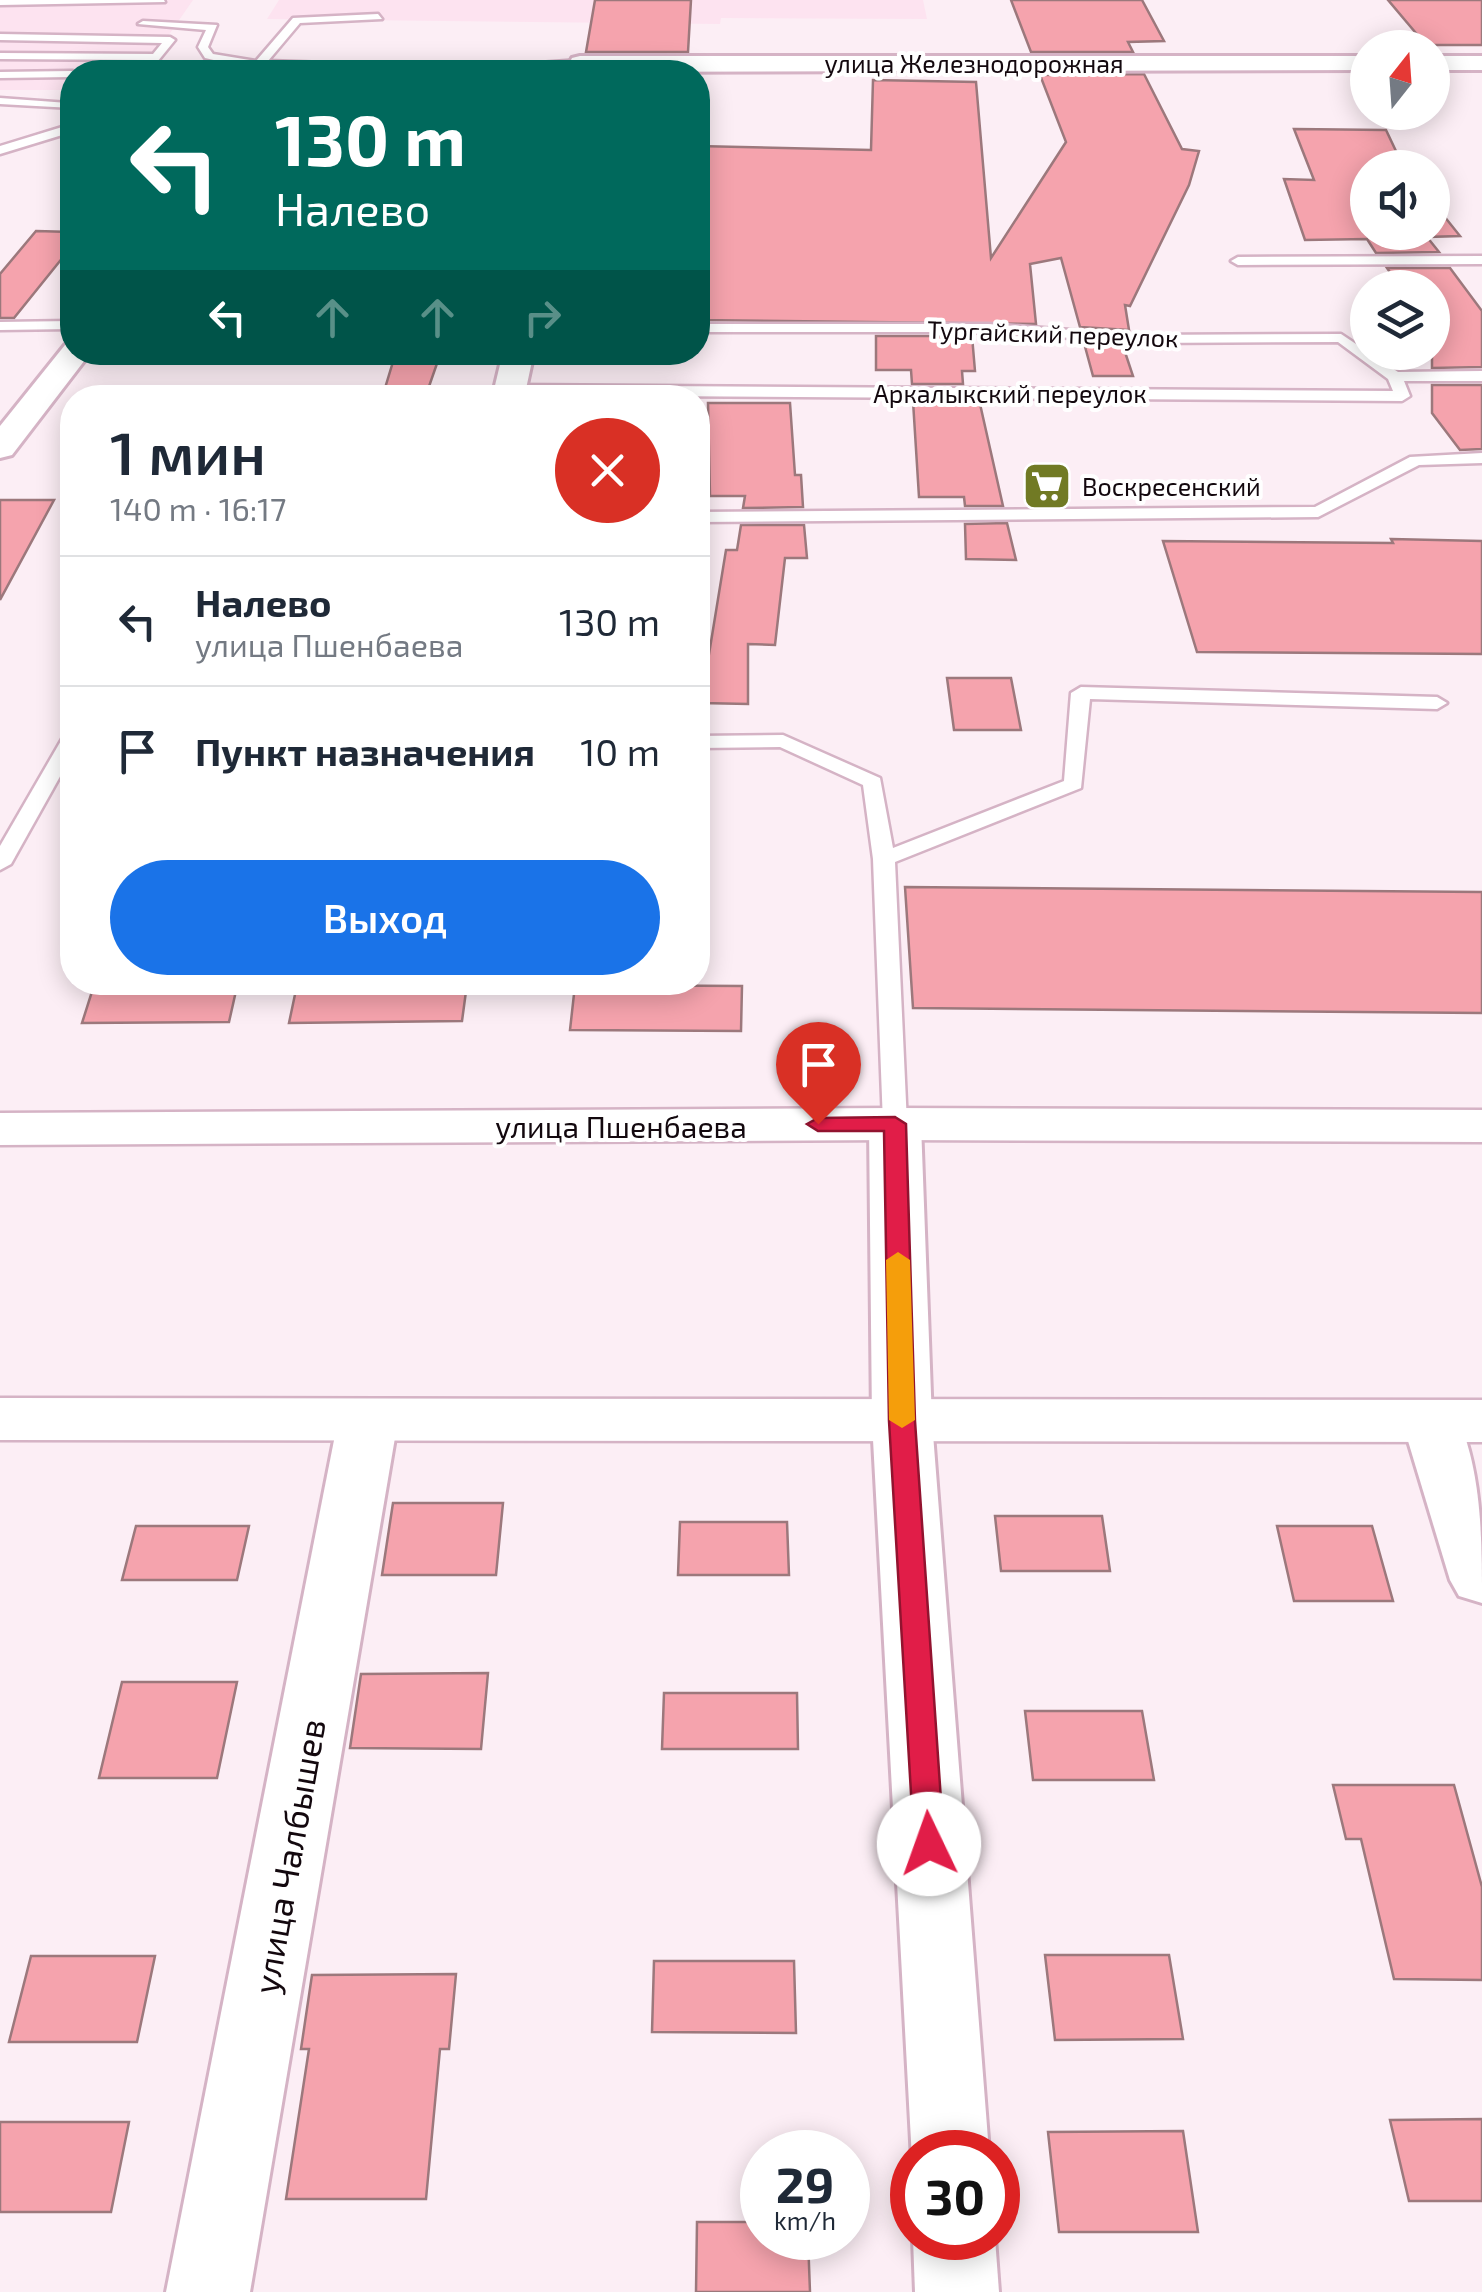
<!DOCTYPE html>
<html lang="ru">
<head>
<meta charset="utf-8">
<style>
  :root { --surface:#fff; --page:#f2f2f3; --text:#1f2937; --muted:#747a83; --line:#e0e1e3; --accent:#1a73e8 }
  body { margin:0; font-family:"Exo 2",sans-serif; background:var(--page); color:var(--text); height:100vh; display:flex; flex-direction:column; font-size:38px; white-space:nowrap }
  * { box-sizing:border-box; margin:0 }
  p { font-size:32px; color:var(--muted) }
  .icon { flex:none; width:55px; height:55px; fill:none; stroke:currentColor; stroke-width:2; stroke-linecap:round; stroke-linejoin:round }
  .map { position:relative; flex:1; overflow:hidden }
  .drawer { position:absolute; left:60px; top:385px; width:650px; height:610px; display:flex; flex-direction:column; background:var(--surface); border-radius:40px; box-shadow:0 5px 25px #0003 }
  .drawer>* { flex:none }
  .guide { position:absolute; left:60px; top:60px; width:650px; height:305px; border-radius:40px; box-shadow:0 5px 25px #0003; background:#00695c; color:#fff; overflow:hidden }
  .needle { width:65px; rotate:17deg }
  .buttons { position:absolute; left:1350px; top:30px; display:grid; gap:20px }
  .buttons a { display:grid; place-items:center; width:100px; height:100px; border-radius:50%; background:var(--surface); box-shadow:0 5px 25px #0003; font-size:50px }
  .speed { position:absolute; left:740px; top:2130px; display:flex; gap:20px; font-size:50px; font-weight:700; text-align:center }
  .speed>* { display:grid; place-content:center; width:130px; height:130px; border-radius:50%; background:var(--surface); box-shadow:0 5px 25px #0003; line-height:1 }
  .speed small { font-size:25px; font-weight:400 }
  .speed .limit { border:15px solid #d22; background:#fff; color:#111 }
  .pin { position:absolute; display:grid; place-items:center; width:85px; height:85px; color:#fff; margin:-102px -42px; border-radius:50% 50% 50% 0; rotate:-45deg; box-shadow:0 0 10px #0007 }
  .pin .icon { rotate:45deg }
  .me { position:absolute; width:110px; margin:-55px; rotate:357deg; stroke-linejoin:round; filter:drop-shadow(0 0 8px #0008) }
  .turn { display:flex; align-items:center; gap:35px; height:210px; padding:0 50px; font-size:45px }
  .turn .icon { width:130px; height:130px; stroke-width:2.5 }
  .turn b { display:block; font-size:70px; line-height:85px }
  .lanes { display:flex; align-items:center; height:95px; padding:0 50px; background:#0003; justify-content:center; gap:50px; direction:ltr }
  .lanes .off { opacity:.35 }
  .round { display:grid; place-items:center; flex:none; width:105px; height:105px; border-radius:52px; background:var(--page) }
  .overview { display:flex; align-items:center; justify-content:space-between; height:170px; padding:0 50px }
  h1 { font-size:60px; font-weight:600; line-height:75px }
  .button { display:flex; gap:20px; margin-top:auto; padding:20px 50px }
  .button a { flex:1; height:115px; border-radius:60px; background:var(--accent); color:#fff; font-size:40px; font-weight:600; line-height:115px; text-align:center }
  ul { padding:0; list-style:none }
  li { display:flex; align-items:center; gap:30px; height:130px; padding:0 50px; border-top:2px solid var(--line) }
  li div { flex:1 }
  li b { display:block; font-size:38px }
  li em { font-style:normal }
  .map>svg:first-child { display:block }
</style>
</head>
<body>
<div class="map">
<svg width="1482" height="2292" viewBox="0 0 1482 2292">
  <rect width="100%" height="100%" fill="#fceef5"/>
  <!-- built -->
  <g fill="#fde3f0">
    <path d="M0,0h193l-50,72h-71v18h-72z"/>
    <path d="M279,0h644l4,19 -206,-1 -1,6 -453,-5z"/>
  </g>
  <!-- building -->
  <g fill="#f5a3ad" stroke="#9c787c" stroke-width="2.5">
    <path d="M595,0h96l-3,52h-102z"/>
    <path d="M1011,0h131l22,41 -36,1 5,10h-102z"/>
    <path d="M1388,0h94v45h-56z"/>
    <path d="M1144,74l38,75 17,2 -10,34 -59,121 -5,-1 4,25 -49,-3 -19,-69 -31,6 6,60 -338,-4v-174l173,4 2,-70 103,2 15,176 75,-116 -26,-67z"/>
    <path d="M1294,129l92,1 18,38h-36v64h64v-31l28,35 -33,1 12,15 -63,1 -9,-14 -62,1 -21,-61 30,1z"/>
    <path d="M36,231l36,1v14l-58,72h-14v-44z"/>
    <path d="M1387,268h63l32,43v56l-50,1v-80h-31z"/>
    <path d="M876,336h96l3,35h-13l1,13h-51l-1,-14h-35z"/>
    <path d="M1084,343l39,3 10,30h-40z"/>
    <path d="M396,352h45l-16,46h-43z"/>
    <path d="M1432,385h50v64l-22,1 -28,-37z"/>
    <path d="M913,401l67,3 23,102h-38l-1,-9h-45z"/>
    <path d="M708,403h82l5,72h6l2,32 -60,1 2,-12h-35z"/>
    <path d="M0,500h54l-54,100z"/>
    <path d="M1007,523l9,37 -50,-1 -1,-35z"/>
    <path d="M741,525h63l3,33h-22l-10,87 -27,-1v60l-47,-1 25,-153h11z"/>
    <path d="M1391,539l91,2v113l-285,-2 -34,-111 230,2z"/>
    <path d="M947,678h64l10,52h-67z"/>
    <path d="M905,887l577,5v121l-569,-5z"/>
    <path d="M95,982h143l-9,40 -147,1z"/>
    <path d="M467,984l-5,37 -173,2 8,-38z"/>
    <path d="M575,985l167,1 -1,45 -171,-1z"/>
    <path d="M393,1503h110l-7,72h-114z"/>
    <path d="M995,1516h107l8,55h-109z"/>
    <path d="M680,1522h107l2,53h-111z"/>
    <path d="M136,1526h113l-12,54h-115z"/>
    <path d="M1277,1526h95l21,75h-99z"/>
    <path d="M488,1673l-7,76 -131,-1 11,-74z"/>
    <path d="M122,1682h115l-20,96h-118z"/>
    <path d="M664,1693h133l1,56h-136z"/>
    <path d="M1025,1711h117l12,69h-121z"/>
    <path d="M1333,1785h121l28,102v93l-88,-1 -33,-140h-15z"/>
    <path d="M1045,1955h124l14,84 -128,1z"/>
    <path d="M31,1956h124l-18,86h-128z"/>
    <path d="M654,1961h140l2,72 -144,-1z"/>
    <path d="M456,1974l-7,75h-9l-14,150h-140l23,-150h-8l11,-74z"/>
    <path d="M1482,2119v82h-73l-19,-81z"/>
    <path d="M0,2122h129l-18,90h-111z"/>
    <path d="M1183,2131l15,101h-139l-11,-100z"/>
    <path d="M697,2222h65v16h46l2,54h-114z"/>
  </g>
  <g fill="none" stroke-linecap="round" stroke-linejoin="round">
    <!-- service casing -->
    <g stroke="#d5b3c5" stroke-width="5">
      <g id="service">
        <path d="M0,0h164l1,2 -165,3z"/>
        <path d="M378,14l4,5 -82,4 -32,38 204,7 108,-8 6,3 -89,9 -253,-5 -39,-9 -7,-11 8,-17 -68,-6 5,-3 74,4 -9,22 5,7 43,7 37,-43z"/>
        <path d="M0,34l170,3 5,3 -26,32h-11l9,-12 -147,-1v-6l153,1 9,-11 -162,-3z"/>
        <path d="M0,72l72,-1 5,1 -5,5 -72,1z"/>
        <path d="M0,98l68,5 4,5 -72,-4z"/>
        <path d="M72,124v8l-72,22v-8z"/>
        <path d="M1482,256v8l-244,1 -7,-4 7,-4z"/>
        <path d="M72,321v8l-72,1v-8z"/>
        <path d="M698,324h290l152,11 201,-1 57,38 84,-1v10h-78l6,15 -8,5 -891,-6 -8,-5 8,-5 882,6 -5,-12 -50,-37 -198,1 -152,-11h-290z"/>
        <path d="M1482,453v10l-63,2 -101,52 -620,5v-10l617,-5 95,-50z"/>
        <path d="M1081,687l356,10 10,6 -10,6 -347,-10 -9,89 -186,74 12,262 -3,5h-18l-3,-5 -10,-265 -10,-74 -83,-38 -82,1v-12l85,-1 97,43 13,70 171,-67 7,-88z"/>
        <path d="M72,733v22l-61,109 -11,6v-24l62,-107z"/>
      </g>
    </g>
    <!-- minor casing -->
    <g stroke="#d5b3c5" stroke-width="6">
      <g id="minor">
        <path d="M580,56h788v14l-803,2 7,-14z"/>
        <rect x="1432" y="56" width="50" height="14"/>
        <path d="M72,344v8h19l-79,103 -12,3v-32l65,-81z"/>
        <path d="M503,352h31l-10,46h-32z"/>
        <path d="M895,1108l18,5 8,11 11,297 57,731h-77v7l-40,-738 -3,-297 8,-11z"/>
        <path d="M368,1400l21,6 9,14 -148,872h-84l172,-872 9,-14z"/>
        <path d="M1432,1401l21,6c29,59 29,129 29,196l-23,-7 -9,-16 -48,-159 9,-14z"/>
        <path d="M913,2238h82l4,54h-84z"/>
      </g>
    </g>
    <!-- tertiary casing -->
    <g stroke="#d5b3c5" stroke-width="5">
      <g id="tertiary">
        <path d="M895,1108l587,2v32l-587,-2 -895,5v-32z"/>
        <path d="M0,1398l1482,2v42l-1482,-2z"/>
      </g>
    </g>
    <!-- service -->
    <use href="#service" fill="#fff" fill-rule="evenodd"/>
    <!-- minor -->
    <use href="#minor" fill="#fff" fill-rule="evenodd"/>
    <!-- tertiary -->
    <use href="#tertiary" fill="#fff" fill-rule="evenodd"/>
  </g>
  <!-- route -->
  <path fill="#e11d48" stroke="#92132f" stroke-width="2.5" d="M895,1117l11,7 9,297 29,423 -4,9 -11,4 -11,-4 -4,-9 -25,-423 -5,-290h-66l-11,-7 11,-6z"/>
  <!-- slow -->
  <path fill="#f59e0b" d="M898,1252l12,8 5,160 -13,8 -13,-8 -3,-160z"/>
  <!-- icons -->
  <defs>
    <g id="supermarket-square" transform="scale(2.5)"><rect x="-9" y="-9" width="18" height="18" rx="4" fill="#717a24" stroke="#fff"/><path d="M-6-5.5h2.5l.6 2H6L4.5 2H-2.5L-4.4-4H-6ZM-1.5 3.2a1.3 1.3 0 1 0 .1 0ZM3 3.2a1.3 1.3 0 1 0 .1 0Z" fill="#fff"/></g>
  </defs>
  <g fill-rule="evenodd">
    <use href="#supermarket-square" x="1047" y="486"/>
  </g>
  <g text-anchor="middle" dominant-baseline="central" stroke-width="8" stroke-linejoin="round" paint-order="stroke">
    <!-- far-street labels -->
    <g font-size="25" fill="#13080e" stroke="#fff">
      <text x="974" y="63">улица Железнодорожная</text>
      <text transform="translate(1053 333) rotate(2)">Тургайский переулок</text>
      <text x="1010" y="393">Аркалыкский переулок</text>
    </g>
    <!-- far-poi labels -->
    <g font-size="25" fill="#13080e" stroke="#fff" text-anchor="start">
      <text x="1082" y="486">Воскресенский</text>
    </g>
    <!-- street labels -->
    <g font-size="30" fill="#13080e" stroke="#fff">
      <text x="621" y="1126">улица Пшенбаева</text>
    </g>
    <!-- near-street labels -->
    <g font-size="35" fill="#13080e" stroke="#fff">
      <text transform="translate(288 1856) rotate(-80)">улица Чалбышев</text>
    </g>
  </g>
</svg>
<div class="buttons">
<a><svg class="needle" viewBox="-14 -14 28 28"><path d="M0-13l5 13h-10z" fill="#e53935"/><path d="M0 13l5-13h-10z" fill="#747a83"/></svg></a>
<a><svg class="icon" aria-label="sound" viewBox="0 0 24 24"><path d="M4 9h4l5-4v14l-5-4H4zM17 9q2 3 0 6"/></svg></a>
<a><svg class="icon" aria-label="layers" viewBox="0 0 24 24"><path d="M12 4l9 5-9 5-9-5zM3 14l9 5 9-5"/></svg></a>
</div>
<div class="speed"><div>29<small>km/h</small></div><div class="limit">30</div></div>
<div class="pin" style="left:818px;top:1124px;background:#d93025"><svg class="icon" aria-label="arrive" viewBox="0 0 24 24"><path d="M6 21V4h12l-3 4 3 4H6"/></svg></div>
<svg class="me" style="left:929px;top:1844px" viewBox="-20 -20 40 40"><circle r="19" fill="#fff"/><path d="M0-13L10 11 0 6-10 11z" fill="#e11d48"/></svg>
<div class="guide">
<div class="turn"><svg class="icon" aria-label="left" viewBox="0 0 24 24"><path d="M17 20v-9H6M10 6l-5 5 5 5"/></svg><div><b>130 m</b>Налево</div></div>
<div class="lanes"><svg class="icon" aria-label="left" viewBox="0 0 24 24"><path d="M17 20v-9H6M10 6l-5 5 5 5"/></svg><svg class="icon off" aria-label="ahead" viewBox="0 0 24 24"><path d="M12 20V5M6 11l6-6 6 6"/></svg><svg class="icon off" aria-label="ahead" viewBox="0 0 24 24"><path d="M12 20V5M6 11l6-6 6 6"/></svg><svg class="icon off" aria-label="right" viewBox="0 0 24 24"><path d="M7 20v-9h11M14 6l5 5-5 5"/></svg></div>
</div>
<section class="drawer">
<div class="overview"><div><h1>1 мин</h1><p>140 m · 16:17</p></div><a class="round" style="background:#d93025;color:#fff"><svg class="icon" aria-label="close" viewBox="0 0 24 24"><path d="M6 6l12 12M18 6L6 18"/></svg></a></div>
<ul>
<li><svg class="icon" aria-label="left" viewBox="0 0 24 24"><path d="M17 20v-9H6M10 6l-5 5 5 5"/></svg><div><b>Налево</b><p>улица Пшенбаева</p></div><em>130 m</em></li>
<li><svg class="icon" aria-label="arrive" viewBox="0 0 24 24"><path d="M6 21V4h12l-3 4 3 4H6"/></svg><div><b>Пункт назначения</b></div><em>10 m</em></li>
</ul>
<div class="button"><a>Выход</a></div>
</section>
</div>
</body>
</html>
